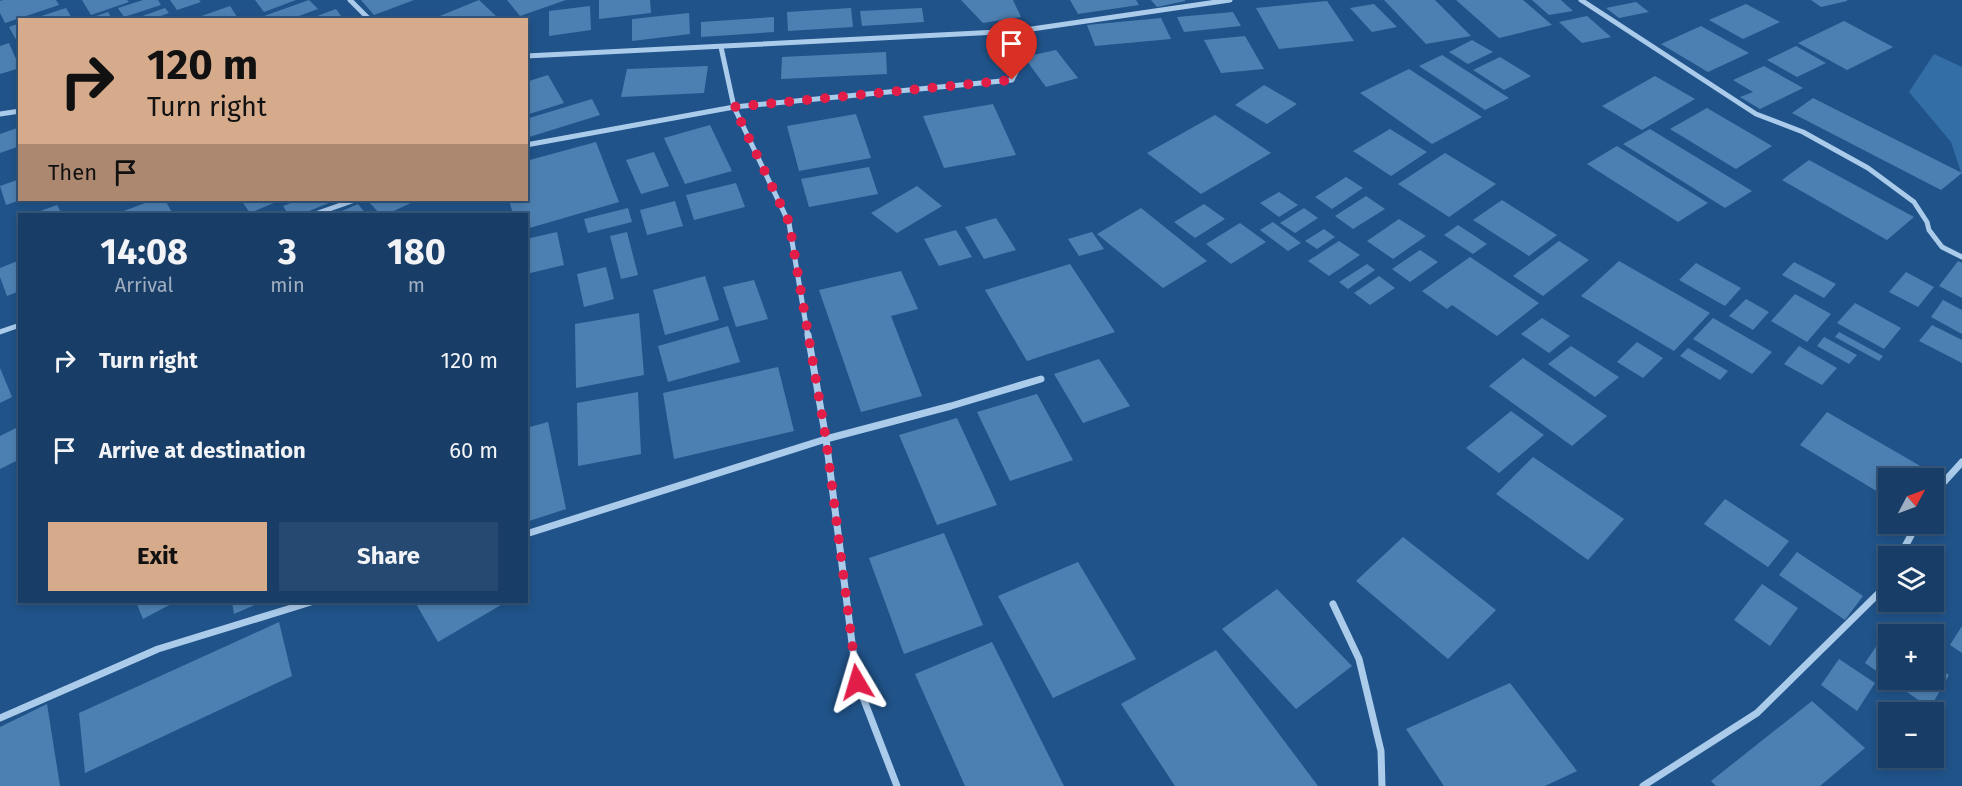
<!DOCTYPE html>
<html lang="en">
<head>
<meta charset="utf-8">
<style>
  :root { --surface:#183e67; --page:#254970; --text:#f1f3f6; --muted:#9faec0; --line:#36577b; --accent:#d6ab8b }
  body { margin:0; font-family:"Fira Sans",sans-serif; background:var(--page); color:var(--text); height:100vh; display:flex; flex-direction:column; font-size:22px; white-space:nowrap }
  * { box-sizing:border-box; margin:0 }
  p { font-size:20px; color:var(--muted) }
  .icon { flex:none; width:33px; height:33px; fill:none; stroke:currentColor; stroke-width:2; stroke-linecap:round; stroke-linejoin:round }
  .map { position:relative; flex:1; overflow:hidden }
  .side { position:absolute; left:18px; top:213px; width:510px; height:390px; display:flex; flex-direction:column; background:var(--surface); border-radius:0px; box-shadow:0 3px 9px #0003,0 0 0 2px var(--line) }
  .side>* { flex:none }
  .guide { position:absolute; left:18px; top:18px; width:510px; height:183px; border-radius:0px; box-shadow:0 3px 9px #0003,0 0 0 2px var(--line); background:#d6ab8b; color:#111; overflow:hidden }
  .needle { width:39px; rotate:49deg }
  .fabs { position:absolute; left:1878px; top:468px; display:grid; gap:12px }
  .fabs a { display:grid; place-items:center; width:66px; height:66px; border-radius:0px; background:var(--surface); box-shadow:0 3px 9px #0003,0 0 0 2px var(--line); font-size:30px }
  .pin { position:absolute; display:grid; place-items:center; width:51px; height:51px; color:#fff; margin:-62px -26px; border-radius:50% 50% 50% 0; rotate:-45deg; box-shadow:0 0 6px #0007 }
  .pin .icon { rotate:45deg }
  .me { position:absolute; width:66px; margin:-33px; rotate:353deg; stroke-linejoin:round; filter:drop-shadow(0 0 4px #0008) }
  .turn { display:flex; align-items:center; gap:21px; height:126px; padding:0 30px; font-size:27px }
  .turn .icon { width:78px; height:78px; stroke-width:2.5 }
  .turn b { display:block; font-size:42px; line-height:51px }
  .then { display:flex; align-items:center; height:57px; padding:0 30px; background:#0003; gap:12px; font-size:22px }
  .eta { display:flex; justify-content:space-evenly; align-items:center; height:102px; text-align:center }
  .eta b { font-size:36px; font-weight:700; line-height:42px }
  .cta { display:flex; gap:12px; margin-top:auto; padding:12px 30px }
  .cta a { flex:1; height:69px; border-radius:0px; background:var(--accent); color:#111; font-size:24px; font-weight:700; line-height:69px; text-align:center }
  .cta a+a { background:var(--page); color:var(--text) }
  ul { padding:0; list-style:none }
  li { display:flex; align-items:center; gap:18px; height:90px; padding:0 30px }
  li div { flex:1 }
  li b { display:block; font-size:22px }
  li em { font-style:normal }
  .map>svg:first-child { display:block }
</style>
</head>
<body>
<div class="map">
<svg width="1962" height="786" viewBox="0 0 1962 786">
  <rect width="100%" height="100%" fill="#205389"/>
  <!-- green -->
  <path fill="#346ea6" d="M1934,54l28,13v108l-11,-33 -42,-50z"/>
  <!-- building -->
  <g fill="#4d80b2">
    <path d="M3,0h53l3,5 -54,18 -5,-10v-12z"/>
    <path d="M82,0h45l2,2 -38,13z"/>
    <path d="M143,0h15l3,5 -37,12 -6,-9z"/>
    <path d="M170,0h29l2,2 -24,8z"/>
    <path d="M255,0h41l-32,12z"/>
    <path d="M309,0l9,9 -30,11h-22l-2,-4z"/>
    <path d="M361,0h53l-40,15z"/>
    <path d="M479,0l18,17 -8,3h-59z"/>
    <path d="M507,0h59l-46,16z"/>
    <path d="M599,0h51l1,13 -52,6z"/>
    <path d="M961,0h52l8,17 -38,6z"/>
    <path d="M1070,0h66l3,5 -61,9z"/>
    <path d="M1151,0h34v1l-28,6z"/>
    <path d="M1384,0h51l36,36 -45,8z"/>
    <path d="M1456,0h67l29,25 -53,13z"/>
    <path d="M1532,0h29l12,11 -24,4z"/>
    <path d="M1811,0h36v1l-26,6z"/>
    <path d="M1327,1l27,40 -75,8 -23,-41z"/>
    <path d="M1636,2l13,10 -30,6 -13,-10z"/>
    <path d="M1374,4l23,23 -25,5 -22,-24z"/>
    <path d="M1746,4l34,18 -37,17 -34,-19z"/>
    <path d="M230,6l9,14h-46v-1z"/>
    <path d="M590,6l1,24 -42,6v-25z"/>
    <path d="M66,8l7,12h-41v-1z"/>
    <path d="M165,8l4,5 -19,7h-19z"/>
    <path d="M851,8l2,19 -65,4 -1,-19z"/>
    <path d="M922,8l2,14 -62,4 -2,-15z"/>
    <path d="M336,9l8,11h-35v-1z"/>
    <path d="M108,12l5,8h-26v-1z"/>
    <path d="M1233,12l8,14 -57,6 -7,-15z"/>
    <path d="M689,13l1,21 -58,7v-22z"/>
    <path d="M1587,16l24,21 -29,6 -23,-21z"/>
    <path d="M774,17v15l-73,5v-15z"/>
    <path d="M1161,18l10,21 -76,7 -8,-21z"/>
    <path d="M1844,21l49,26 -46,23 -49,-27z"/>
    <path d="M20,23v24l-11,-20z"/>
    <path d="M1701,26l48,27 -41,19 -47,-28z"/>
    <path d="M1245,36l19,33 -43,4 -17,-33z"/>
    <path d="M1472,40l21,12 -25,12 -19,-12z"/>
    <path d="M9,43l11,25 -20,6v-28z"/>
    <path d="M1796,46l30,17 -29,14 -30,-17z"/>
    <path d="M1056,50l22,28 -32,9 -22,-30z"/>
    <path d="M886,52l1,22 -106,5 1,-22z"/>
    <path d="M1442,55l67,43 -24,12 -66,-44z"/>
    <path d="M1500,57l31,19 -27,14 -31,-20z"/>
    <path d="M708,66l-4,27 -83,4 6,-28z"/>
    <path d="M1764,66l39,22 -43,21 -20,-12 13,-5 -20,-12z"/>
    <path d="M1409,69l73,48 -50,27 -72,-51z"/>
    <path d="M548,75l16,28 -38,12v-33z"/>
    <path d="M1655,76l40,23 -53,31 -40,-24z"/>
    <path d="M1264,85l33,19 -30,20 -32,-19z"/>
    <path d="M1813,98l149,75 -21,17 -149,-77z"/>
    <path d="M592,99l8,16 -74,23v-19z"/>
    <path d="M993,104l23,51 -72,13 -21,-52z"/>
    <path d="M1707,108l65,38 -36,23 -66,-40z"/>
    <path d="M856,114l15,44 -72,13 -12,-45z"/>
    <path d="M1215,115l56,38 -70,41 -54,-41z"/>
    <path d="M710,125l22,46 -47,13 -21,-46z"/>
    <path d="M20,127v19l-20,7v-19z"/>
    <path d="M1390,129l37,23 -36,24 -38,-25z"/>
    <path d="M1650,129l102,62 -27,17 -102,-64z"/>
    <path d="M596,142l23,60 -93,27v-15h-13l-4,-14h17v-39z"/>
    <path d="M1617,146l91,57 -30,19 -91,-58z"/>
    <path d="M654,152l15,34 -28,8 -15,-34z"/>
    <path d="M1445,153l51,31 -47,33 -51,-33z"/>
    <path d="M1809,160l105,57 -27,23 -105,-60z"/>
    <path d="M869,167l9,27 -69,13 -8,-28z"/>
    <path d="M1346,177l17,11 -31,21 -17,-12z"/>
    <path d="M20,179v21l-14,5 -6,-19z"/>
    <path d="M736,183l9,24 -51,13 -8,-25z"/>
    <path d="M917,186l25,20 -45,27 -26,-20z"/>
    <path d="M1279,192l19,13 -19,12 -19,-14z"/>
    <path d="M1366,196l19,13 -32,20 -18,-13z"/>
    <path d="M153,200h12l8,14h-57z"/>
    <path d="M241,200h40l-31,13z"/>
    <path d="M298,200h38l-34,14h-14l-5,-8z"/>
    <path d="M371,200h39l3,2 -26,12h-7l-12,-13z"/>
    <path d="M1502,200l55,35 -28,21 -56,-36z"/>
    <path d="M675,201l8,25 -36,9 -7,-25z"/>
    <path d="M358,204l8,10h-31z"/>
    <path d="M1204,204l21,15 -30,19 -21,-16z"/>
    <path d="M57,205l5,9h-30z"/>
    <path d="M628,208l4,14 -44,11 -4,-14z"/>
    <path d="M1141,208l66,53 -44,27 -66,-54z"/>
    <path d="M1304,208l14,10 -23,15 -15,-10z"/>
    <path d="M996,218l20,32 -32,9 -19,-32z"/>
    <path d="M1399,219l27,17 -33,23 -26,-18z"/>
    <path d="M1273,222l28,21 -13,8 -28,-21z"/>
    <path d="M1240,223l26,19 -35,22 -25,-20z"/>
    <path d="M1458,225l29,19 -14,10 -29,-19z"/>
    <path d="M1324,229l11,8 -18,12 -12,-8z"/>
    <path d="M956,230l16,27 -33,9 -15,-27z"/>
    <path d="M557,232l7,33 -38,9v-35z"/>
    <path d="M627,232l11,43 -17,4 -11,-43z"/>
    <path d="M1092,232l12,17 -25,7 -11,-17z"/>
    <path d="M1339,241l21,14 -31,21 -21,-15z"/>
    <path d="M1559,241l30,19 -46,36 -30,-20z"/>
    <path d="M1420,250l18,12 -28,20 -18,-13z"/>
    <path d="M1470,257l69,46 -42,33 -45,-31 -5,4 -25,-18z"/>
    <path d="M20,260v31l-13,5 -7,-19v-9z"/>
    <path d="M1619,261l91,52 -36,38 -93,-55z"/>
    <path d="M1958,261l4,2v35l-23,-12z"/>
    <path d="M1794,262l42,22 -12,14 -42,-23z"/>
    <path d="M1696,263l45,25 -16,18 -46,-26z"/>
    <path d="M1070,264l45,68 -88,29 -42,-71z"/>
    <path d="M1367,264l8,6 -27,19 -9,-7z"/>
    <path d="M606,267l8,32 -30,8 -7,-33z"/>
    <path d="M901,271l17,38 -27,7 31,80 -61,16 -42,-122z"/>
    <path d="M1906,272l28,15 -16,20 -29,-15z"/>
    <path d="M705,276l14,44 -54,15 -12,-45z"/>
    <path d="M1379,276l16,12 -25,17 -16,-12z"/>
    <path d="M754,280l14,39 -32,8 -13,-40z"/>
    <path d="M1795,294l36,20 -24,28 -36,-21z"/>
    <path d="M1746,299l23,13 -16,18 -24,-14z"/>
    <path d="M1943,300l19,10v24l-31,-17z"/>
    <path d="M1855,303l46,25 -17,21 -47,-26z"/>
    <path d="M639,313l5,62 -68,13 -1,-64z"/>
    <path d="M1542,318l28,18 -21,17 -28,-19z"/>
    <path d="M1713,318l59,34 -20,22 -59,-35z"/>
    <path d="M1932,325l30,15v23l-43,-22z"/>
    <path d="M728,326l12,36 -72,20 -10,-36z"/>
    <path d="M1839,332l44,24 -4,5 -44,-24z"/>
    <path d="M1824,337l33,18 -8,9 -32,-18z"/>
    <path d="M1637,342l26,16 -20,20 -26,-16z"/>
    <path d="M1571,346l48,31 -24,20 -47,-33z"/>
    <path d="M1799,346l38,22 -15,17 -38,-21z"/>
    <path d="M1688,348l40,23 -8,9 -40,-24z"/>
    <path d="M1523,358l84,58 -35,30 -83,-60z"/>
    <path d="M1099,359l31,47 -47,17 -29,-49z"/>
    <path d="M778,367l16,64 -120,28 -11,-66z"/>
    <path d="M0,368l12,29 -12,6z"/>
    <path d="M638,392l3,62 -63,12 -1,-63z"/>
    <path d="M1037,394l36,66 -63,21 -33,-69z"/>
    <path d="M1511,411l33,24 -45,38 -33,-25z"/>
    <path d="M1827,412l95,55 -8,11h-26v20l-88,-53z"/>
    <path d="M957,418l40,87 -60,20 -38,-90z"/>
    <path d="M548,422l18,87 -40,13v-94z"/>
    <path d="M18,427l2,32 -20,10v-33z"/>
    <path d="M1533,457l91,62 -36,41 -92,-66z"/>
    <path d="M1725,499l64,42 -21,26 -64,-43z"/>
    <path d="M944,533l39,92 -79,29 -35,-96z"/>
    <path d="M1403,537l93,73 -48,49 -92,-78z"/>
    <path d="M1797,552l66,44 -18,24 -66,-45z"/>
    <path d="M1078,562l58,97 -83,39 -55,-102z"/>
    <path d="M1762,584l36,24 -28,38 -36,-26z"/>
    <path d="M1277,589l75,77 -56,43 -74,-80z"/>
    <path d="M136,602h39l-32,17z"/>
    <path d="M232,602h30l-28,12z"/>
    <path d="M415,602h91l-68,40z"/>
    <path d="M279,622l13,54 -207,97 -6,-60z"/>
    <path d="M1962,626v27l-12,-8z"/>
    <path d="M1885,633l3,2v45h46v-15l15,10 -19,33 -65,-45z"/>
    <path d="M992,642l72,144h-99l-50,-112z"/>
    <path d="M1216,650l102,136h-143l-54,-82z"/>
    <path d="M1839,659l36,24 -18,28 -36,-26z"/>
    <path d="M1510,683l67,88 -32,15h-101l-38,-57z"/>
    <path d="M1812,701l53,47 -45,38h-104l-5,-5z"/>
    <path d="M47,704l13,82h-60v-59z"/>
  </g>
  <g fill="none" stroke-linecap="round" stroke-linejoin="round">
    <!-- street-far1 -->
    <g stroke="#abcbeb" stroke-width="5">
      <path d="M350,0l20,20"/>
      <path d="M1581,0l175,114 47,18 65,36 46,34 13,20 2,8 13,17 20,10"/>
      <path d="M721,47l13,60 55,116 19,114"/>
      <path d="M526,56l492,-25 212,-31"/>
      <path d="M0,114l20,-3"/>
      <path d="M526,145l208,-38 278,-27 5,-10 1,-39"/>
      <path d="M315,214l40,-14"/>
      <path d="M0,332l20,-7"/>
    </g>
    <!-- street -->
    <g stroke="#abcbeb" stroke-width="7">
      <path d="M808,335l18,104 31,243 40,104"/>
      <path d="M1934,493l28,-31"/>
      <path d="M526,534l300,-95 125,-33 90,-27"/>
      <path d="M1900,556l17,-32"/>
      <path d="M1333,604l26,55 22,92 1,35"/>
      <path d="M0,718l158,-69 153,-47"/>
      <path d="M1643,786l114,-73 128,-126 3,-7"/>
    </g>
  </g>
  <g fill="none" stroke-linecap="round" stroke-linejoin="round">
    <!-- route -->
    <path stroke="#e11d48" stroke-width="10" stroke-dasharray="0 18" d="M857,682l-31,-243 -37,-217 -55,-115 278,-27"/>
  </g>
</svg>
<div class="fabs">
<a><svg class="needle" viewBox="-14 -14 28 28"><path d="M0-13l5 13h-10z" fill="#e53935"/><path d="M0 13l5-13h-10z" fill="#9faec0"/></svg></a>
<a><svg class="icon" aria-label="layers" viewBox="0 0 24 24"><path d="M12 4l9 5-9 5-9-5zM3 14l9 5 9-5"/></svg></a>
<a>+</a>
<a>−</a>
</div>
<div class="pin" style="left:1012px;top:80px;background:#d93025"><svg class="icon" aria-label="arrive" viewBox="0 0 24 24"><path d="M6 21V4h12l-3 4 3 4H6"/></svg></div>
<svg class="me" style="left:857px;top:682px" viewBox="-20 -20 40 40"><path d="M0-17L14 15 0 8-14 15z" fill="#e11d48" stroke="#fff" stroke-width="4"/></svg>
<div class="guide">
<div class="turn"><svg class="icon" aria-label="right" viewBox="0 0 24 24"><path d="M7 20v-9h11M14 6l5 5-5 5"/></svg><div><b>120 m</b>Turn right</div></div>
<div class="then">Then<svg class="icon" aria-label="arrive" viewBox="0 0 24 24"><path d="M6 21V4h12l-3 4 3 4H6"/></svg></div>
</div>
<section class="side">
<div class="eta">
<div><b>14:08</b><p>Arrival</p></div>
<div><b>3</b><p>min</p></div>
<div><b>180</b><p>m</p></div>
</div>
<ul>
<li><svg class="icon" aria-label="right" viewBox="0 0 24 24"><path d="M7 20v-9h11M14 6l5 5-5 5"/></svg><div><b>Turn right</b></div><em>120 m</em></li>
<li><svg class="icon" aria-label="arrive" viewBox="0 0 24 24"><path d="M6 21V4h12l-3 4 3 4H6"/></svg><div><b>Arrive at destination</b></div><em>60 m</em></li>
</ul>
<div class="cta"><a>Exit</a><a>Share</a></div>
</section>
</div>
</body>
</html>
